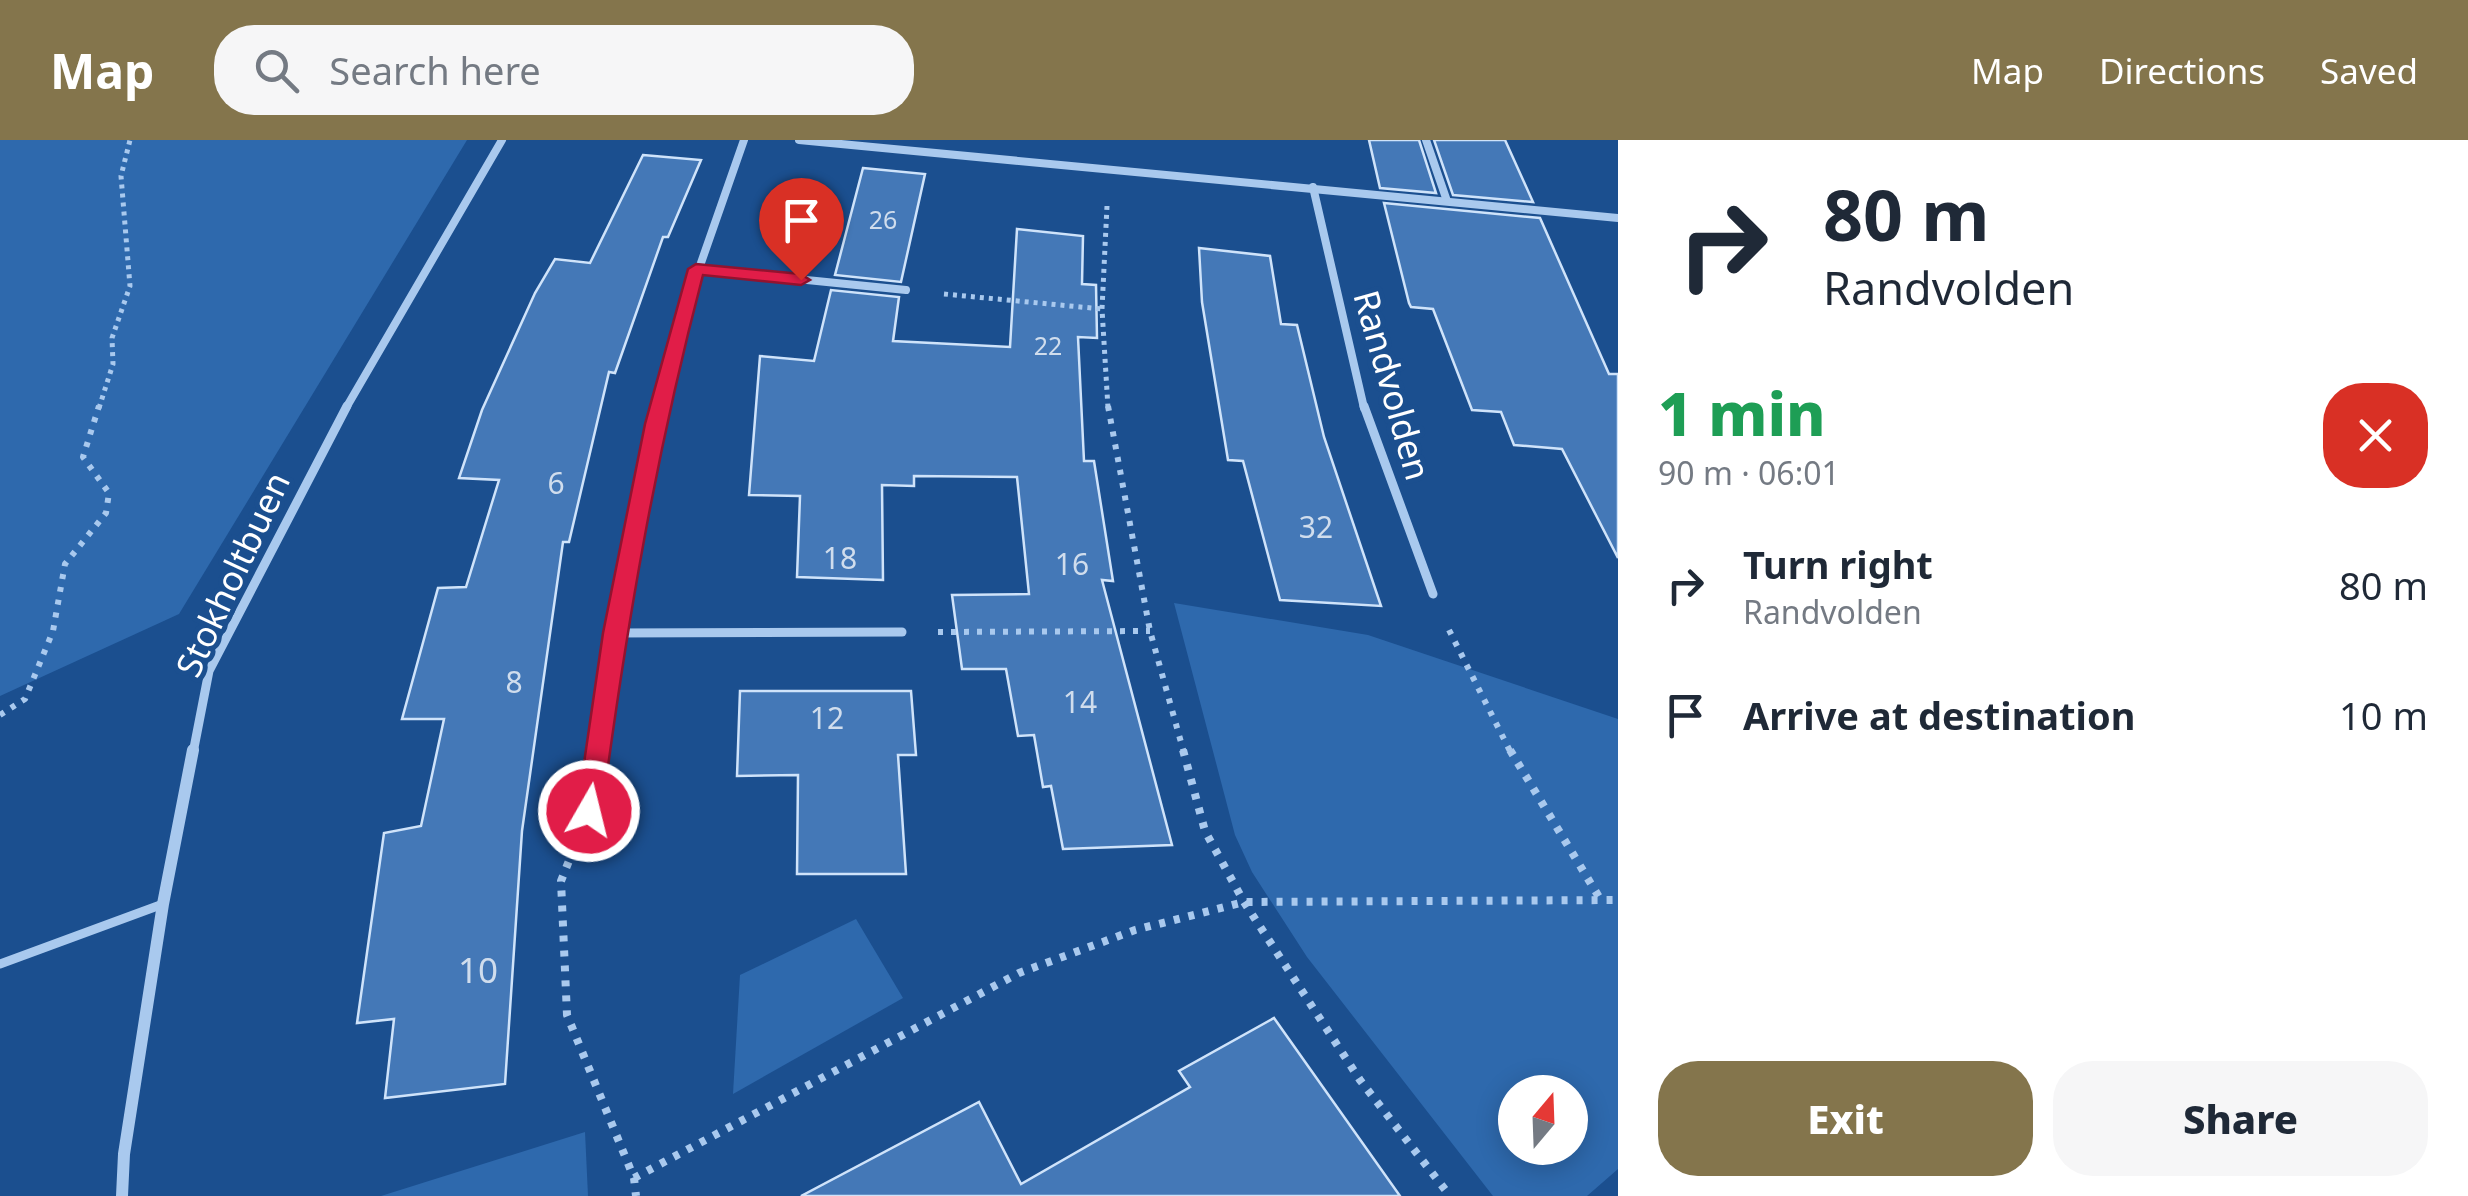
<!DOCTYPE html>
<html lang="en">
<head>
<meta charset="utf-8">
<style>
  :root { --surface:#fff; --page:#f6f6f7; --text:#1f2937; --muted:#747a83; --accent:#84754c }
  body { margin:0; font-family:"Noto Sans",sans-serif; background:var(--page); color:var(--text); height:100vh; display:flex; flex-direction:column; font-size:38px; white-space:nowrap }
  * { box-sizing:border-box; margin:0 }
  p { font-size:32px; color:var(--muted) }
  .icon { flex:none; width:55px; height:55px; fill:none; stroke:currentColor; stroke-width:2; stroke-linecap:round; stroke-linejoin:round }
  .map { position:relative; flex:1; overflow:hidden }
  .sheet { display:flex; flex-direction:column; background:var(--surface); width:850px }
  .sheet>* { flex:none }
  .banner { background:#fff; color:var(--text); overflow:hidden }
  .needle { width:65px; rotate:19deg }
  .tools { position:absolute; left:1498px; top:935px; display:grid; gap:20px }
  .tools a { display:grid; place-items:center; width:90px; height:90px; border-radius:50%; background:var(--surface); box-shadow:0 5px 25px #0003; font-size:50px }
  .pin { position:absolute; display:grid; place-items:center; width:85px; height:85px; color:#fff; margin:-102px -42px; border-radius:50% 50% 50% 0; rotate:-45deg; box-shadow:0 0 10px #0007 }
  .pin .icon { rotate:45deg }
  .me { position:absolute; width:110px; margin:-55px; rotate:8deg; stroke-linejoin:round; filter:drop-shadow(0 0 8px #0008) }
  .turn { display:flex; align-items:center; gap:35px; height:210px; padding:0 40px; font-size:45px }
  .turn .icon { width:130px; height:130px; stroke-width:2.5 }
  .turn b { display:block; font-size:70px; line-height:85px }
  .round { display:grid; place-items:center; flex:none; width:105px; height:105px; border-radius:40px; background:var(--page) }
  .headline { display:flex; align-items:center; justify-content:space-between; height:170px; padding:0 40px }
  h1 { font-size:60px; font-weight:800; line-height:75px; color:#1e9e55 }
  .action { display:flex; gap:20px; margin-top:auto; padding:20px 40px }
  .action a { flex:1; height:115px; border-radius:40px; background:var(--accent); color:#fff; font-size:40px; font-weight:800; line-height:115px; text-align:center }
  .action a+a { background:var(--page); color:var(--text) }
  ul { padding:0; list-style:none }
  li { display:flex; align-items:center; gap:30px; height:130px; padding:0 40px }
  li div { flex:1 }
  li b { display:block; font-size:38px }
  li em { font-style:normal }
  header { display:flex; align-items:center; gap:60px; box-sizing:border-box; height:140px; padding:0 50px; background:var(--accent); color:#fff }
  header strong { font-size:48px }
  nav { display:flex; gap:55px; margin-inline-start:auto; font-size:35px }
  .search { width:700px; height:90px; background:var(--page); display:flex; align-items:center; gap:25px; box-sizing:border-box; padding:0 35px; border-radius:40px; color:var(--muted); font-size:38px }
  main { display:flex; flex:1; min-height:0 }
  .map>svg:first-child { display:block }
</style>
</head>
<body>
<header>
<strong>Map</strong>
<div class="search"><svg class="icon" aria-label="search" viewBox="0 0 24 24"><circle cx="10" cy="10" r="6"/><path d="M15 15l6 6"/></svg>Search here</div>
<nav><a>Map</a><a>Directions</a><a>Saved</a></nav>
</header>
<main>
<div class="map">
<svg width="1618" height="1056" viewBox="0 0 1618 1056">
  <rect width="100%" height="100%" fill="#1b4f8f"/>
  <!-- green -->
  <g fill="#2e69ad" fill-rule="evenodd">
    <path d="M0,0h467l-288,474 -179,82z"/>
    <path d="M1174,463l194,32 250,84v450l-31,27h-94l-186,-239 -55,-85 -17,-37zM1515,952h55v56h-55z"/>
    <path d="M856,779l47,79 -170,96 7,-119z"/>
    <path d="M585,992l3,64h-207z"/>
  </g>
  <!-- building -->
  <g fill="#4478b7" stroke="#cfe3fa" stroke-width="2.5">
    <path d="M1369,0h50l17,53 -56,-5z"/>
    <path d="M1434,0h71l28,62 -80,-7z"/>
    <path d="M643,15l58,5 -33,77h-5l-48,136 -6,-1 -40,170h-6l-41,289 -17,253 -120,14 9,-79 -37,4 27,-190 37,-7 23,-107h-42l36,-131 28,-1 33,-107 -40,-2 23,-68 53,-117 20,-34 35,4z"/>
    <path d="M863,28l62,6 -24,108 -66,-7z"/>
    <path d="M1384,63l156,15 69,156h9v184l-56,-109 -48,-4 -13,-33 -29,-2 -39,-101 -22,-2 -2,-4z"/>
    <path d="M1017,89l66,7 -1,48 14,1 1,53 -19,-1 6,124h10l19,120 -11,-1 70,265 -109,4 -12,-63 -8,1 -9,-52 -16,1 -12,-67h-44l-10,-74 77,-1 -12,-117 -103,-1v10l-32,-1 1,95 -86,-3 3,-81 -51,-1 11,-139 54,5 17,-71 68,7 -6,44 117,6z"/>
    <path d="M1199,108l71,8 11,68 16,1 27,112 57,169 -101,-6 -37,-139 -15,-1 -26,-158z"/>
    <path d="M740,551h171l5,64h-18l8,119h-109l1,-99 -61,1z"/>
    <path d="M1274,878l126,178h-599l178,-94 42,82 169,-97 -11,-16z"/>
  </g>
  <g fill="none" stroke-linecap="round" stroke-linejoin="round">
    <!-- path-far2 -->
    <g stroke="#a9c9ee" stroke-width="5" stroke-dasharray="4 5" stroke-linecap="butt">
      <path d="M1107,66l-5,103 6,99"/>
      <path d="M944,154l158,15"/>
      <path d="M99,268l14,-44 -1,-26 18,-52 -9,-110 9,-36"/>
    </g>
    <!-- path-far1 -->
    <g stroke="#a9c9ee" stroke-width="6" stroke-dasharray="5 8" stroke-linecap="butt">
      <path d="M1108,266l42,225 34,122"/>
      <path d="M1449,490l62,123"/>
      <path d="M938,492l212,-1"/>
      <path d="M0,575l25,-16 28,-68 12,-67 41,-51 3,-20 -26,-36 16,-51"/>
    </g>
    <!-- path -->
    <g stroke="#a9c9ee" stroke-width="8" stroke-dasharray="6 9" stroke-linecap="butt">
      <path d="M1183,610l22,81 39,71 116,178 90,116"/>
      <path d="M1510,610l89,147"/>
      <path d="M574,708l-13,33 6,134 67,163 2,18"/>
      <path d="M634,1038l385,-205 116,-43 109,-28 374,-2"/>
    </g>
    <!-- lane -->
    <path stroke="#a9c9ee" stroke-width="9" d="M0,824l163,-60"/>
    <!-- street-far2 -->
    <g stroke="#a9c9ee" stroke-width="8">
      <path d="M799,0l819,78"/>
      <path d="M1426,0l21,61"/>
      <path d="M1313,47l51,221"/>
      <path d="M696,129l210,21"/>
      <path d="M346,268l156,-268"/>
      <path d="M658,268l37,-128 49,-140"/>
    </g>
    <!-- street-far1 -->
    <g stroke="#a9c9ee" stroke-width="9">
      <path d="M1364,266l69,188"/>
      <path d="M614,493l288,-1"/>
      <path d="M193,613l16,-82 138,-265"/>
      <path d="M597,613l28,-186 34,-161"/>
    </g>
    <!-- street -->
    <g stroke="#a9c9ee" stroke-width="12">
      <path d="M589,671l8,-61"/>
      <path d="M122,1056l2,-42 39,-250 30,-154"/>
    </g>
  </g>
  <!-- route -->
  <path fill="#e11d48" stroke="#92132f" stroke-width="2.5" d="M696,124l105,10 9,6 -9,5 -98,-10c-47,178 -77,353 -101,536l-4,8 -9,3 -9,-3 -3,-8 26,-178 42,-209 43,-155z"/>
  <g text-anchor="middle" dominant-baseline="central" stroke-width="10" stroke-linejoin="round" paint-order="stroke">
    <!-- far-number labels -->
    <g font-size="25" fill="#d0dded">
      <text x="883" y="79">26</text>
      <text x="1048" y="205">22</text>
    </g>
    <!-- number labels -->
    <g font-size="30" fill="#d0dded">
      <text x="556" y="342">6</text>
      <text x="1316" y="386">32</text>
      <text x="840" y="417">18</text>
      <text x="1072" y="423">16</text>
      <text x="514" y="541">8</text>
      <text x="1080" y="561">14</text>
      <text x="827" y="577">12</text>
    </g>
    <!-- street labels -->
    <g font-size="35" fill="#fff" stroke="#1b4f8f">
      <text transform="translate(1393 245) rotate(74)">Randvolden</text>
      <text transform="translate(232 434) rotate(-65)">Stokholtbuen</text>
    </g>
    <!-- near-number labels -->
    <g font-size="35" fill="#d0dded">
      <text x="478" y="829">10</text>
    </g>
  </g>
</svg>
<div class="tools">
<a><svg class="needle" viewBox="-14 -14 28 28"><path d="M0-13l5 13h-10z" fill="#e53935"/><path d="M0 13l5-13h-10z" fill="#747a83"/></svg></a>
</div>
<div class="pin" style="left:801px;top:140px;background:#d93025"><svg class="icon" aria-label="arrive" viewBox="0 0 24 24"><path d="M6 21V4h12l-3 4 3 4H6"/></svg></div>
<svg class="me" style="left:589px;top:671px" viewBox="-20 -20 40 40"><circle r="17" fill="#e11d48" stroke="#fff" stroke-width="3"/><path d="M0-11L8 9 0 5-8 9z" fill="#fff"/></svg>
</div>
<section class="sheet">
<div class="banner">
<div class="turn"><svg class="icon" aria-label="right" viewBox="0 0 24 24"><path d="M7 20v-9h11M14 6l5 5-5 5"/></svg><div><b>80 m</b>Randvolden</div></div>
</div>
<div class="headline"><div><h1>1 min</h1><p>90 m · 06:01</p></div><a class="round" style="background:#d93025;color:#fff"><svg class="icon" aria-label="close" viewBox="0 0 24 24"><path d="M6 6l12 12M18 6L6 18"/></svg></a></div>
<ul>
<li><svg class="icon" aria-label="right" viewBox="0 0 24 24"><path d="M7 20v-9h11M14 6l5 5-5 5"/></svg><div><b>Turn right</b><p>Randvolden</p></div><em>80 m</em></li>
<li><svg class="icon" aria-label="arrive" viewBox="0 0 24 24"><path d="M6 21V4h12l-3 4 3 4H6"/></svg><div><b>Arrive at destination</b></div><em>10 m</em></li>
</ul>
<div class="action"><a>Exit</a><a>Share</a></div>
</section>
</main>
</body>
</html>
